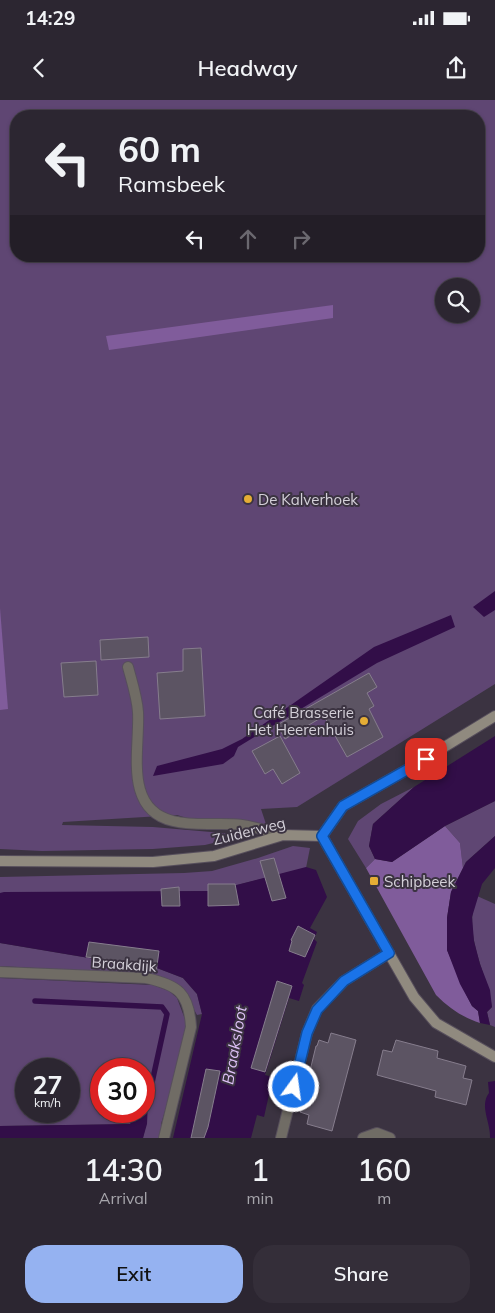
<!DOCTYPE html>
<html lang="en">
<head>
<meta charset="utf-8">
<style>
  :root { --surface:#2c2631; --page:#342e39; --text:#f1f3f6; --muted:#a6a5ab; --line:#48434d; --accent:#95b2f1 }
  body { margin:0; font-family:Mulish,sans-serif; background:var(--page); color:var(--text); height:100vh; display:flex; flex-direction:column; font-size:19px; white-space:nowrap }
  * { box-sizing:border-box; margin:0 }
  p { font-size:16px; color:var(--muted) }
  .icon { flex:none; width:28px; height:28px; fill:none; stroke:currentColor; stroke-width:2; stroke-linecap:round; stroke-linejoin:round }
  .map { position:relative; height:1038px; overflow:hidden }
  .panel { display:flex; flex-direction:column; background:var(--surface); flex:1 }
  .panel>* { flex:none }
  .guide { position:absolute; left:10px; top:10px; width:475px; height:152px; border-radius:20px; box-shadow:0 1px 4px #0004,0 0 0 1px var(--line); background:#2c2631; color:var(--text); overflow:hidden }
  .buttons { position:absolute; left:435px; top:178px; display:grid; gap:10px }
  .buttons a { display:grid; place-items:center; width:45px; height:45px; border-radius:50%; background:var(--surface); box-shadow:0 1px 4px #0004,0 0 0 1px var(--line); font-size:25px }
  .speed { position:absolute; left:15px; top:958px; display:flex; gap:10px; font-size:25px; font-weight:700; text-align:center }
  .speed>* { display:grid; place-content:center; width:65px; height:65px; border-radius:50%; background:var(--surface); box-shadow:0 1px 4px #0004,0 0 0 1px var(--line); line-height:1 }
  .speed small { font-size:12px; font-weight:400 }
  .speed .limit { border:8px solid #d22; background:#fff; color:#111 }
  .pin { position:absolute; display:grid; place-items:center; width:42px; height:42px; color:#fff; margin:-21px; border-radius:10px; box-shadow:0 2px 8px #0006 }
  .me { position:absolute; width:55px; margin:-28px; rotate:14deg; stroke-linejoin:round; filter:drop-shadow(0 0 4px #0008) }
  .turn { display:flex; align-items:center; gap:18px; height:105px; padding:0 25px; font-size:22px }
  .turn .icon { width:65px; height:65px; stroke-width:2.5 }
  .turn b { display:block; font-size:35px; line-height:42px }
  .lanes { display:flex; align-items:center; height:48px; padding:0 25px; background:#0003; justify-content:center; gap:25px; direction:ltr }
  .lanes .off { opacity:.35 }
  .eta { display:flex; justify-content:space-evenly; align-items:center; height:85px; text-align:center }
  .eta b { font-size:30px; font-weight:600; line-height:35px }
  .button { display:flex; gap:10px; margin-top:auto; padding:10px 25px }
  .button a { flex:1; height:58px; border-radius:20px; background:var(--accent); color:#111; font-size:20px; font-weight:600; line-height:58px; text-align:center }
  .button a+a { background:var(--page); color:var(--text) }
  .status { display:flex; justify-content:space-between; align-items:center; height:35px; padding:0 25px; background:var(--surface); direction:ltr }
  .status svg { height:14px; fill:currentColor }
  header { display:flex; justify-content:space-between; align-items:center; height:65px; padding:0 25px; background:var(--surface); font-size:22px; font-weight:600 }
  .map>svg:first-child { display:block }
</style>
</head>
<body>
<div class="status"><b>14:29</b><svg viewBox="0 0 49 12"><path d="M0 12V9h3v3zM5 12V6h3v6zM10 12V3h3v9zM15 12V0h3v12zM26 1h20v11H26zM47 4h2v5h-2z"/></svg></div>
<header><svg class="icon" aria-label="back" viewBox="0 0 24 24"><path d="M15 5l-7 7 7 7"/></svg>Headway<svg class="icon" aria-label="share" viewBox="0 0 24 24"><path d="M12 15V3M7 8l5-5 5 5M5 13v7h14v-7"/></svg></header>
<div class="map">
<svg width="495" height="1038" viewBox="0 0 495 1038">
  <rect width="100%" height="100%" fill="#3b3341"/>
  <!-- green -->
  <g fill="#5f4673" fill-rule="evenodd">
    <path d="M0,0h495v584l-198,123 -36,2 5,15 -76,-5 -13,-4 -114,7 -1,3 91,2 93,8 -41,10 -52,4 -111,2 -42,-2zM16,16h463v140h-463zM444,186h27v28h-27z"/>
    <path d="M414,687l-41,37 -4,22 6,13 -9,9 -18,-29 10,-18 23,-17z"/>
    <path d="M495,701v35l-29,26 -3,6 -3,-25 -15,-17z"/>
    <path d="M293,746l17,2 -4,20 -93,23 -213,2v-16l184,-4 28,-2 46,-13z"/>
    <path d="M477,796l18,8v123l-5,-2 -3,-13 5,-5c-6,-37 -30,-73 -15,-111z"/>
    <path d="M0,843l113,19 36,3 34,13 14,16 5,20 -5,1 -15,-28 -27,-12 -155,-9z"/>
    <path d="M0,878l153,7 16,6 8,7 9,24 -4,32 -21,70 2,4 -2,10h-18l3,-14 -146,2zM26,969h43v42h-43zM101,969h43v42h-43z"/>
  </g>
  <!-- forest -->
  <g fill="#805c9b">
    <path d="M333,205v13l-224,32 -3,-14z"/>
    <path d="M0,508l8,101 -8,1z"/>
    <path d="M445,726l15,17 3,25 -12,24 -4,26v32l20,46 5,10 6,5 2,12c-18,-6 -31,-15 -44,-28l-70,-127 9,-9 17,3z"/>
  </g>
  <!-- water -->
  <g fill="#320e48">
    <path d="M495,491v19l-11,7 -11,-10z"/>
    <path d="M451,515l4,12 -78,36 -139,84 -4,9 -11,8 -70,12 4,-10 65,-17 20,-10 132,-92z"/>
    <path d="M495,636v65l-50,25 -53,36 -17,-3 -6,-13 4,-22 41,-37z"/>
    <path d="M495,736v32l-13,16 -10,33 2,24 6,23 10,26 2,17 -5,5 3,13 -10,-2 -2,-12 -6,-5 -12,-22 -13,-34v-32l4,-26 15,-30z"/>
    <path d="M306,767l10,3 11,27 -17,31 7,4 -3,7 3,3 -15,41 2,2 -5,16 -10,-3 -24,77 8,2 -9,40 -7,-2 -6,23h-78l29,-124 -5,-20 -14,-16 -34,-13 -36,-3 -113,-19v-50l4,-1 209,-1z"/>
    <path d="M495,981v57h-5c1,-15 -11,-32 -1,-45l-1,-11z"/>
    <path d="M144,999l4,2 -1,23 -4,14h-143v-12l130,-2 7,-13h7z"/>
  </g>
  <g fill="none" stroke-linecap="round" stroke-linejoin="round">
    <!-- stream -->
    <path stroke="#320e48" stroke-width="5.5" d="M35,901l127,6 5,7 -19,87"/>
  </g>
  <!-- building -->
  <g fill="#5c5463" stroke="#867d8d">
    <path d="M148,537l1,20 -48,3 -1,-20z"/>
    <path d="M201,548l4,68 -45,3 -3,-46 26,-2v-22z"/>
    <path d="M96,561l2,34 -34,2 -3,-34z"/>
    <path d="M369,573l8,14 -10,6 7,13 -5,3 14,28 -36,20 -23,-41 -39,23 -8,-14z"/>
    <path d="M280,636l20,37 -18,11 -9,-15 -8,5 -13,-23z"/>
    <path d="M274,758l12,40 -14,3 -12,-40z"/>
    <path d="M208,784h27l4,21 -31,1z"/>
    <path d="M179,787l1,19h-18l-1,-17z"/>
    <path d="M298,826l17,9 -10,22 -16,-6 3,-10 -1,-1z"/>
    <path d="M89,842l70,9 -3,22 -29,-4 1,-7 -42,-5z"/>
    <path d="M277,881l15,5 -27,86 -14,-4z"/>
    <path d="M331,933l25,7 -24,91 -25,-7 2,-9 -9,-3 16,-66h1l2,-6 9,3z"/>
    <path d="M396,940l42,11 -1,7 29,8 -3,12 9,2 -6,25 -31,-8 1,-6 -59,-16 6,-25 9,2z"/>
    <path d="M206,969l14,2 -12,56 -4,11h-13z"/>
  </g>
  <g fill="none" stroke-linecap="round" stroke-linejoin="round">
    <!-- lane casing -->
    <g stroke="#574f5c" stroke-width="12">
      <path id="lane" d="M128,567c4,15 9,30 10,45 2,38 -15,97 35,109 25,6 46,1 69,4 14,2 27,7 41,10"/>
    </g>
    <!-- street casing -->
    <g stroke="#574f5c" stroke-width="12">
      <g id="street">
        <path d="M0,872l146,6c32,7 43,15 45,49l-27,111"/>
        <path d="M281,1038l26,-105 10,-24 27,-28 45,-28"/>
        <path d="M363,1038l14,-5 13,5"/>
      </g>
    </g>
    <!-- secondary casing -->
    <g stroke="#574f5c" stroke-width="12">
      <g id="secondary">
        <path d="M322,736l92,161 22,26 59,34"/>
        <path d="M322,736l21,-30 67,-38 85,-52"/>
        <path d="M0,761l153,1 61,-6 69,-21 39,1"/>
      </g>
    </g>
    <!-- lane -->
    <use href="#lane" stroke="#706c65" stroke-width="10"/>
    <!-- street -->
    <use href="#street" stroke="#706c65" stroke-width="10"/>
    <!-- secondary -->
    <use href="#secondary" stroke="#908a7f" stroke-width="10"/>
  </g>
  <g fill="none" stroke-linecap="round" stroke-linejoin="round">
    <!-- route casing -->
    <g stroke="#114b97" stroke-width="12">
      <path id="route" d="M294,987l13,-54 10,-23 27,-29 45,-28 -67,-117 21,-30 83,-47"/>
    </g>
    <!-- route -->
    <use href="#route" stroke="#1a73e8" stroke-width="9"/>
  </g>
  <!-- markers -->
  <g fill="#e5ad35" stroke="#3b3341" stroke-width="2">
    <circle cx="248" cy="399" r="5"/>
    <circle cx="364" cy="621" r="5"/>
    <rect x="369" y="776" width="10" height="10" rx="2.5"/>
  </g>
  <g text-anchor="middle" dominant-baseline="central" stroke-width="4" stroke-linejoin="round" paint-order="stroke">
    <!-- poi labels -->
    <g font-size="15" fill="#d4d0d9" stroke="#3b3341" text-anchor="start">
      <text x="258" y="399">De Kalverhoek</text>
      <text x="354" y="612" text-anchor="end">Café Brasserie<tspan x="354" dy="17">Het Heerenhuis</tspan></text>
      <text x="384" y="781">Schipbeek</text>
    </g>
    <!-- street labels -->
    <g font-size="15" fill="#d4d0d9" stroke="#3b3341">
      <text transform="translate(249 731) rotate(-14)">Zuiderweg</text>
      <text transform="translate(124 864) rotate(4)">Braakdijk</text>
    </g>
    <!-- water labels -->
    <g font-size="16" font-style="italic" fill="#dfc2f8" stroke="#3b3341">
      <text transform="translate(234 945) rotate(-80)">Braaksloot</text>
    </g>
  </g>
</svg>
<div class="buttons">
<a><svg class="icon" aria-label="search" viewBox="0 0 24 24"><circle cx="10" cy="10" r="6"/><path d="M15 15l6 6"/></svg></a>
</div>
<div class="speed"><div>27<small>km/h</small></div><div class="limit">30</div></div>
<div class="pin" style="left:426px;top:659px;background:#d93025"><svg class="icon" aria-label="arrive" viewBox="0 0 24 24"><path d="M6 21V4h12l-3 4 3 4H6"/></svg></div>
<svg class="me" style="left:294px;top:987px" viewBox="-20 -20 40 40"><circle r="17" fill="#1a73e8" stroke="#fff" stroke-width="3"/><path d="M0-11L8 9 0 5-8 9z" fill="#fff"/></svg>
<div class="guide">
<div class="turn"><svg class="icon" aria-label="left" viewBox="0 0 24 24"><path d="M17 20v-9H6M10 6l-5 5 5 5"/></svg><div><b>60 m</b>Ramsbeek</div></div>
<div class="lanes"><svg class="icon" aria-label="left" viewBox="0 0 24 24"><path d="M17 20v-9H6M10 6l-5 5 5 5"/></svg><svg class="icon off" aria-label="ahead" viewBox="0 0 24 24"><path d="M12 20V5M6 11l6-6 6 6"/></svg><svg class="icon off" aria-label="right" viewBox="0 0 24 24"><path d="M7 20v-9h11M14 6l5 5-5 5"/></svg></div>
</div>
</div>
<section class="panel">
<div class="eta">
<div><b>14:30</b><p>Arrival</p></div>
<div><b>1</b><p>min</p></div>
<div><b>160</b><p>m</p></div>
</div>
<div class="button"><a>Exit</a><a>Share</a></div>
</section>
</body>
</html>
